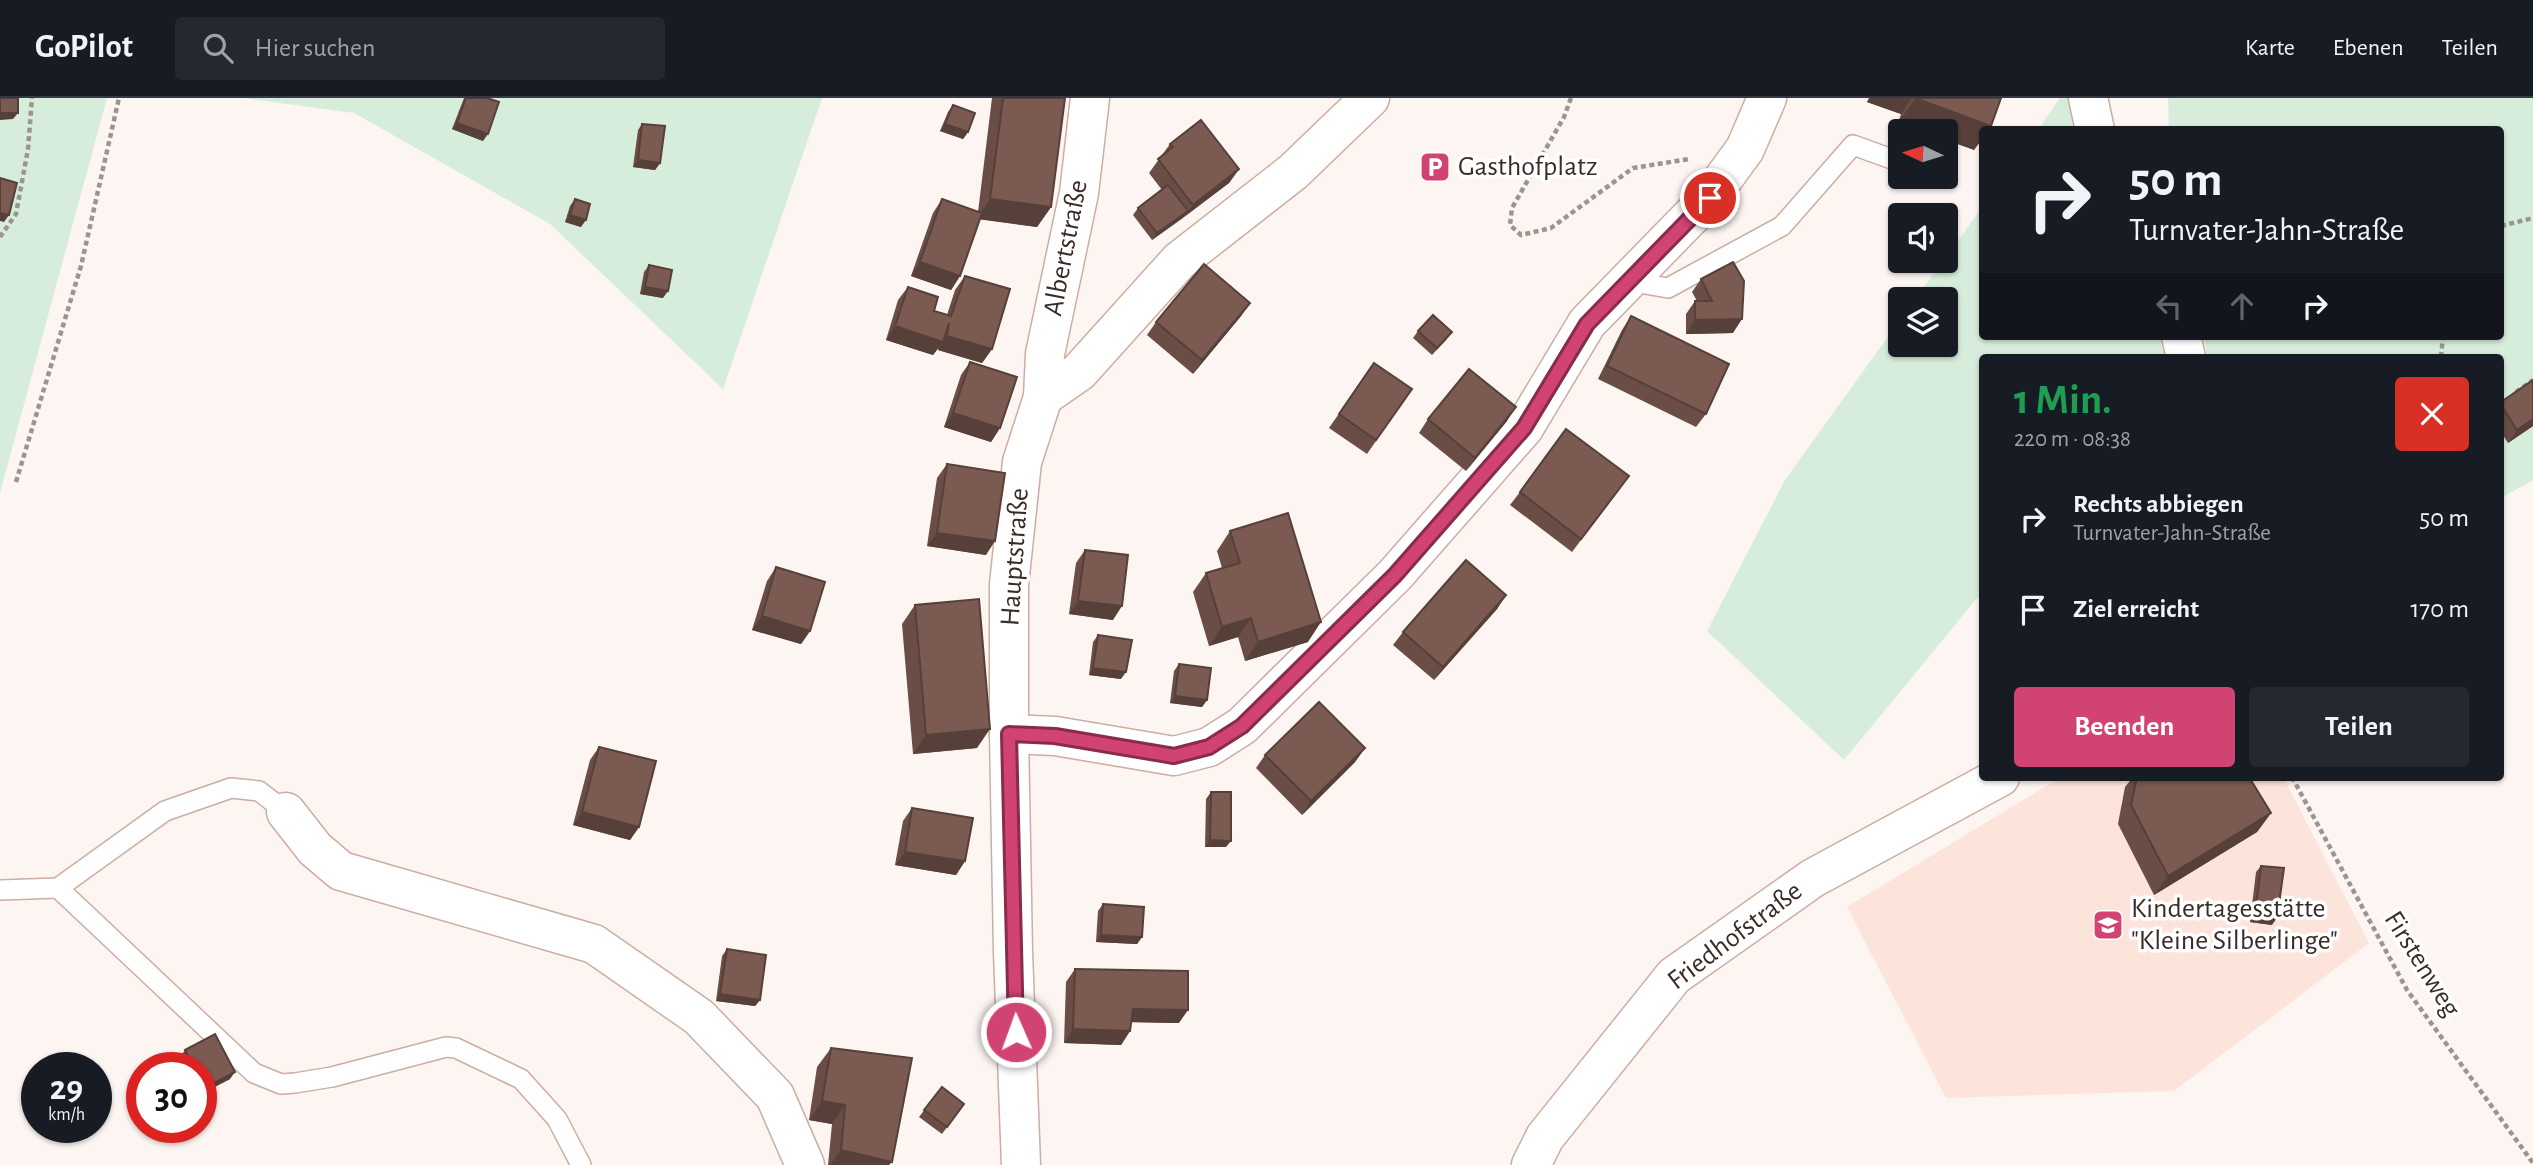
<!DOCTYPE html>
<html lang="de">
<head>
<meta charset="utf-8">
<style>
  :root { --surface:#171b24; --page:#242831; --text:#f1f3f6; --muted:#9ea1a6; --line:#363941; --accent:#d14370 }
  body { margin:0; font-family:"Alegreya Sans",sans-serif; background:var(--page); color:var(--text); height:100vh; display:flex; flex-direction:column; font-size:26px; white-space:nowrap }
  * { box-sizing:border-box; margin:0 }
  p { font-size:23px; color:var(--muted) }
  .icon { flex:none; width:38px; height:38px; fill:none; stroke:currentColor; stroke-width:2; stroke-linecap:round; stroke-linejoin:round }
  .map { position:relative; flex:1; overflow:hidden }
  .drawer { position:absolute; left:1979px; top:256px; width:525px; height:427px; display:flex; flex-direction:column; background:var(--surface); border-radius:7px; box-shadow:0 2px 5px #0004 }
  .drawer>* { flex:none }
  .banner { position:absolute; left:1979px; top:28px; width:525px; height:214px; border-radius:7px; box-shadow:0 2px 5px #0004; background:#171b24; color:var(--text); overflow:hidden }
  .needle { width:46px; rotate:274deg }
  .tools { position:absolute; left:1888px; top:21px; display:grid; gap:14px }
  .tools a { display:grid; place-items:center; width:70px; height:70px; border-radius:7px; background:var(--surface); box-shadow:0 2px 5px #0004; font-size:35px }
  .speed { position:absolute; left:21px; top:954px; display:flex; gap:14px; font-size:35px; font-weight:700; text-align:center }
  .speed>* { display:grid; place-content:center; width:91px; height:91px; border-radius:50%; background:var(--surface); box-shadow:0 2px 5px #0004; line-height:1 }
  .speed small { font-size:18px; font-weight:400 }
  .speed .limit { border:10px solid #d22; background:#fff; color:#111 }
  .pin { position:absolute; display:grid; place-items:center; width:60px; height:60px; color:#fff; margin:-30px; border:4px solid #fff; border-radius:50%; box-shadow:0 2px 7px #0007 }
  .me { position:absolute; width:77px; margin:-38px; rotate:358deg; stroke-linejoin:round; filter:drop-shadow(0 0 5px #0008) }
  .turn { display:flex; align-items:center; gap:24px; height:147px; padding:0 35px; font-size:32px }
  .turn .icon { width:91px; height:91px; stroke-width:2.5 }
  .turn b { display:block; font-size:49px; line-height:60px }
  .lanes { display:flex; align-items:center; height:66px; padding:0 35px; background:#0003; justify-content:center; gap:35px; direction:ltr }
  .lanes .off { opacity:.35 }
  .round { display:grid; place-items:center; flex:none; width:74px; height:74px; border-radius:7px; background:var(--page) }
  .headline { display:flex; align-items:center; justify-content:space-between; height:119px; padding:0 35px }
  h1 { font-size:42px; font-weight:700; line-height:52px; color:#1e9e55 }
  .primary-button { display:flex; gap:14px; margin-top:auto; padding:14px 35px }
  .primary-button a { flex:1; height:80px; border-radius:7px; background:var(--accent); color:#fff; font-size:28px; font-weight:700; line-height:80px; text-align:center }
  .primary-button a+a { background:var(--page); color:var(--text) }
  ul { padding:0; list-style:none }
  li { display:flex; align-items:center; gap:21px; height:91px; padding:0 35px }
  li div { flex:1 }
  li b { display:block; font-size:26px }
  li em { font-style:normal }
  header { display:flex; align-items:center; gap:42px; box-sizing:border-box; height:98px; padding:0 35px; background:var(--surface); border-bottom:2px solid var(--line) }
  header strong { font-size:33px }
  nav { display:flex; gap:38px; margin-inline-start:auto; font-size:24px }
  .search { width:490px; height:63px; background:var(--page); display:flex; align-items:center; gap:18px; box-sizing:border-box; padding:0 24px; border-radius:7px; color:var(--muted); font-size:26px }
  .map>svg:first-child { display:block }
</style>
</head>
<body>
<header>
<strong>GoPilot</strong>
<div class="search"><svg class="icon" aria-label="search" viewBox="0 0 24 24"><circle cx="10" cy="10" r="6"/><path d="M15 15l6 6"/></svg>Hier suchen</div>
<nav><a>Karte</a><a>Ebenen</a><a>Teilen</a></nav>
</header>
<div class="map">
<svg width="2533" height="1067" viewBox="0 0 2533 1067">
  <rect width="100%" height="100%" fill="#fcf5f2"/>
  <!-- built -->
  <path fill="#fde4da" d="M2061,679h222l86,166 -195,148 -228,7 -99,-191z"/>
  <!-- green -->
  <g fill="#d7eddc">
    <path d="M0,0h107l-107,395z"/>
    <path d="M243,0h579l-99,291 -173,-165 -196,-111z"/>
    <path d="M2060,0h28l7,31 -57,1z"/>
    <path d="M2168,0h365v382l-32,18v-141h-293l-4,-21h297v-206l-332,-1z"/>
    <path d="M1983,108v130h198l5,21h-203v234l-139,169 -137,-129 78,-151 115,-160v25h46v-46h-31l28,-38h3v-4z"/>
  </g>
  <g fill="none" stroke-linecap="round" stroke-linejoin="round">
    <!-- service casing -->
    <g stroke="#cdada0" stroke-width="22">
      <g id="service">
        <path d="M1941,79l2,1"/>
        <path d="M1628,183l40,7 114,-62 71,-81 47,17"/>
        <path d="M58,790l196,185 27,11 14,-1 37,-6 114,-30 10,1 65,31 36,40 24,46"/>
        <path d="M0,792l58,-2 107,-77 66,-23 28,3 27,21"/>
      </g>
    </g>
    <!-- minor casing -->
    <g stroke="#cdada0" stroke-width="41">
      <g id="minor">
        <path d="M2088,0l7,32"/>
        <path d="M2181,238l5,21"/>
        <path d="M1043,299l36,-25 100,-111 114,-89 77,-74"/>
        <path d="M1009,636l46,2 119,20 35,-9 33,-21 153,-151 129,-147 63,-105 123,-126 35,-48 22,-51"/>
        <path d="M286,714l29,37 26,22 253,73 105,73 76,79 30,69"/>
        <path d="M1021,1067l-8,-213 -4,-218v-149l13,-123 21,-65 2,-43 34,-161 11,-95"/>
        <path d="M1531,1067l14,-28 129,-161 139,-98 187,-101"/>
      </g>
    </g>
    <!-- path -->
    <g stroke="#9d938f" stroke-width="4.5" stroke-dasharray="5 3.5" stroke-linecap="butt">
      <path d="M1571,0l-7,19 -52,91 -2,17 11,10 30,-7 82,-60 56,-9"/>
      <path d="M2501,128l32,-8"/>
      <path d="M0,139l16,-23 12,-65 4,-51"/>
      <path d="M2441,259l2,-21"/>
      <path d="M2516,294l17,-12"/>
      <path d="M16,384l65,-216 38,-168"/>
      <path d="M2292,679l115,213 126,173"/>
    </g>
    <!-- service -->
    <use href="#service" stroke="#fff" stroke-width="19"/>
    <!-- minor -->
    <use href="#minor" stroke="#fff" stroke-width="38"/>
  </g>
  <!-- wall -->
  <g fill="#6a4e46">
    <path d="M464,0h23l-4,43 -31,-12z"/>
    <path d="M992,0h73l-14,109 -14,20 -57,-8 -20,57 -9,14 -40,-14 22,-63 9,-14 36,13z"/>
    <path d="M1869,0h132l-10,28 -3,4h-5l-9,20 -28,-19h-25l-23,-8 3,-9 -34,-12z"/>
    <path d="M953,7l15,27 -5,7 -23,-8 8,-19z"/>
    <path d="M642,26l18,39 -5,7 -22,-3 5,-37z"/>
    <path d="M1170,46l69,25 -10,14 -77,57 -19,-25 5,-7 24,-18 -13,-17z"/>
    <path d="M575,101l6,28 -16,-5 5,-16z"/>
    <path d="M649,167l14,33 -23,-4 4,-22z"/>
    <path d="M965,178l27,73 -10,14 -44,-13v-2l-5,7 -47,-15 12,-40 10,-13 26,24 13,4 8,-25z"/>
    <path d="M1701,181l32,54 -47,1v-20l9,-13h2l-5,-9z"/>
    <path d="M1250,205l-9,13 -48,58 -46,-39 9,-13z"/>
    <path d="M1631,218l75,98 -10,13 -98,-48 24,-49z"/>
    <path d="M1418,233l29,8 -15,16 -19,-17z"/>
    <path d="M970,264l30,66 -9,14 -47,-15 17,-52z"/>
    <path d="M1374,265l38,26 -45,65 -38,-26z"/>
    <path d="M2501,304l32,24 -25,17 -7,-11z"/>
    <path d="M1428,321l79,2 -41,50 -47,-38z"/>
    <path d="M947,366l39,91 -59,-9 10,-68z"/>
    <path d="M1619,392l-47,62 -62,-47 10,-13z"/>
    <path d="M1230,433l78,111 -63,19 -7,-24 -29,9 -16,-54 13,-19 16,-5 -5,-17z"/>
    <path d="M1085,452l28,70 -44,-6 7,-51z"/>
    <path d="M776,469l34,64 -9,13 -49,-14 15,-49z"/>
    <path d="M1506,497l-9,14 -63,71 -41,-35 10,-13z"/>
    <path d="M915,507l62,143 -64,6 -11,-130z"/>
    <path d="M1098,537l23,44 -32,-4 4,-33z"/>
    <path d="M1179,566l28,36 -5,7 -32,-4 4,-32z"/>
    <path d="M599,649l40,80 -9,13 -57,-15 17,-65z"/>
    <path d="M1365,650l-10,14 -53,53 -46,-47 9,-13z"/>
    <path d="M2133,679h116l22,36 -14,19 -103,63 -36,-71 7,-37z"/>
    <path d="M1211,694l15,55h-21l1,-48z"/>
    <path d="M912,710l53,53 -9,14 -61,-10 8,-44z"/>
    <path d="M2261,768l11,59 -22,-3 6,-50z"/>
    <path d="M1103,806l39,33 -5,7 -41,-2 2,-31z"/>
    <path d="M727,851l33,51 -5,6 -39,-5 6,-45z"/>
    <path d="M1075,871l104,54 -48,-1 -1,9 -9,14 -57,-2 2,-61z"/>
    <path d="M831,950l58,117h-61l4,-41 -23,-4 8,-53z"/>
    <path d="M185,952l45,29 -29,15v-26h-15l-6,-11z"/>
    <path d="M942,989l22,17 -22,30 -23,-17z"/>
  </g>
  <!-- shaded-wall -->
  <g fill="#564039">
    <path d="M1870,0h42l-11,16 -34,-12z"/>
    <path d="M1915,1l76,27 -3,4h-5v8l-9,12 -28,-10v-9h-25l-23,-8z"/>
    <path d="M0,15h18l-5,6 -13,1z"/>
    <path d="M457,25l31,11 -5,7 -31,-12z"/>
    <path d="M945,26l23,8 -5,7 -23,-8z"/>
    <path d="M638,62l22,3 -5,7 -22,-3z"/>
    <path d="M1239,71l-10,14 -46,35 10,-13z"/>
    <path d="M990,101l61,8 -14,20 -60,-8z"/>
    <path d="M1188,113l-5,7 -31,22 5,-7z"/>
    <path d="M0,115l9,2 -5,7 -4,-1z"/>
    <path d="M570,117l16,5 -5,7 -16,-5z"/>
    <path d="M920,164l40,14 -9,14 -40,-14z"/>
    <path d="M645,189l23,4 -5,7 -23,-4z"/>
    <path d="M1250,205l-9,13 -48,58 9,-14z"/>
    <path d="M1742,221l-9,14 -47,1 9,-14z"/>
    <path d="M895,228l48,16 -10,13 -47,-15z"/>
    <path d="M947,238l45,13 -10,14 -44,-13z"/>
    <path d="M1516,309l-9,14 -41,50 9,-13z"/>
    <path d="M953,315l47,15 -9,14 -47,-15z"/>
    <path d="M2533,321v7l-25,17 9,-13z"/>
    <path d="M937,435l58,8 -9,14 -59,-9z"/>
    <path d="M1506,497l-9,14 -63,71 9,-13z"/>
    <path d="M1078,503l44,5 -9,14 -44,-6z"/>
    <path d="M762,518l48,15 -9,13 -49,-14z"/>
    <path d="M1251,520l-13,19 -29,9 13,-19z"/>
    <path d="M1321,524l-13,20 -63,19 13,-19z"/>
    <path d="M1093,570l33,4 -5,7 -32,-4z"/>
    <path d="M1175,598l32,4 -5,7 -32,-4z"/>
    <path d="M990,631l-13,19 -64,6 13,-19z"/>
    <path d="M1365,650l-10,14 -53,53 9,-14z"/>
    <path d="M582,714l57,15 -9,13 -57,-15z"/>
    <path d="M2271,715l-14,19 -103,63 14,-19z"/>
    <path d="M1210,742l21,1 -5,6h-21z"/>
    <path d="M905,754l60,9 -9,14 -61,-10z"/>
    <path d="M2255,817l22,3 -5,7 -22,-3z"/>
    <path d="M1101,837l41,2 -5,7 -41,-2z"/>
    <path d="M720,896l40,6 -5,6 -39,-5z"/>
    <path d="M1133,911l55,1 -9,13 -56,-1z"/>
    <path d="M1073,931l57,2 -9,14 -57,-2z"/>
    <path d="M235,974l-5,7 -29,15 4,-6z"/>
    <path d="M822,1003l23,4 -13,19 -23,-4z"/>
    <path d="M841,1052l51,12 -3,3h-59z"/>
  </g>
  <!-- building -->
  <g fill="#7b5b51" stroke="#564039" stroke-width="2">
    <rect x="0" y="0" width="18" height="15"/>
    <path d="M466,0h21l12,4 -11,32 -31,-11z"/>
    <path d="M1003,0h62l-14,109 -61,-8z"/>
    <path d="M1915,0h86l-10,28z"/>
    <path d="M953,7l22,8 -7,19 -23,-8z"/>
    <path d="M1201,22l38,49 -46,36 -35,-46 15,-12 -3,-3z"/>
    <path d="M642,26l23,2 -5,37 -22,-3z"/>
    <path d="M0,80l17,5 -8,32 -9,-2z"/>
    <path d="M1168,87l20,26 -31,22 -19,-25z"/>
    <path d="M575,101l15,5 -4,16 -16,-5z"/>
    <path d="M942,101l40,14 -22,63 -40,-14z"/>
    <path d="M1733,164l11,19 -2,38 -47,1v-19h17l-11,-22z"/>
    <path d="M1204,166l46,39 -48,57 -46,-38z"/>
    <path d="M649,167l23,5 -4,21 -23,-4z"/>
    <path d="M965,178l45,13 -18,60 -45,-13 2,-13 -6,19 -48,-16 13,-39 30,10 -4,14 17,5z"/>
    <path d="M1433,217l19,17 -15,16 -19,-17z"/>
    <path d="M1631,218l98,48 -23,50 -99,-48z"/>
    <path d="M970,264l47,15 -17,51 -47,-15z"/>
    <path d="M1374,265l38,26 -36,51 -37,-26z"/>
    <path d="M1469,271l47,38 -41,51 -47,-39z"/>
    <path d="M2533,282v39l-16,11 -16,-25v-3z"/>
    <path d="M1566,331l63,47 -48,63 -61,-47z"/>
    <path d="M947,366l58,9 -10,68 -58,-8z"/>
    <path d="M1288,415l33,109 -63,20 -7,-24 -29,9 -16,-54 34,-10 -10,-32z"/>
    <path d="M1085,452l43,5 -6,51 -44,-5z"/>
    <path d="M1466,462l40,35 -63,72 -40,-35z"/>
    <path d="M776,469l49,15 -15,49 -48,-15z"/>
    <path d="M979,501l11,130 -64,6 -11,-130z"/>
    <path d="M1098,537l34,5 -6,32 -33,-4z"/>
    <path d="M1179,566l32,4 -4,32 -32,-4z"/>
    <path d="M1319,604l46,46 -54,53 -46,-46z"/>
    <path d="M599,649l57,14 -17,66 -57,-15z"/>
    <path d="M2137,679h112l22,36 -103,63 -37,-71z"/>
    <path d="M1211,694h20v49l-21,-1z"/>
    <path d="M912,710l61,10 -8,43 -60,-9z"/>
    <path d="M2261,768l23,2 -7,50 -22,-3z"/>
    <path d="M1103,806l41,3 -2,30 -41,-2z"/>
    <path d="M727,851l39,6 -6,45 -40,-6z"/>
    <path d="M1075,871l113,2v39l-55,-1 -3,22 -57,-2z"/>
    <path d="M215,936l20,38 -30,16 -4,-7v-13h-7l-9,-18z"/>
    <path d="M831,950l81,10 -20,104 -51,-12 4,-45 -23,-4z"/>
    <path d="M942,989l22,17 -17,23 -23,-17z"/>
  </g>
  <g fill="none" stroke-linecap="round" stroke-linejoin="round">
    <!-- route casing -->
    <g stroke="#882c49" stroke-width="18">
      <path id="route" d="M1016,934l-7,-298 46,2 119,20 35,-9 33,-21 153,-151 129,-147 63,-104 123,-126"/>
    </g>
    <!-- route -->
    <use href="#route" stroke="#d14370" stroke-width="12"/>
  </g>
  <!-- icons -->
  <defs>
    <g id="parking-square" transform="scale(1.575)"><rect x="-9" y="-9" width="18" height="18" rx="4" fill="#d14370" stroke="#fff"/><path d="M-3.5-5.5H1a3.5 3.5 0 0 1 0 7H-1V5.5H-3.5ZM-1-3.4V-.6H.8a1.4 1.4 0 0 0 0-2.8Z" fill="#fff"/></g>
    <g id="school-square" transform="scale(1.575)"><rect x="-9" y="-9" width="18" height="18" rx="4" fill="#d14370" stroke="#fff"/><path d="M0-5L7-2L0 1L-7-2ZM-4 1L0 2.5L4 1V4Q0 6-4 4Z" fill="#fff"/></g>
  </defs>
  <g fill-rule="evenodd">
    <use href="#parking-square" x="1435" y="69"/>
    <use href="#school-square" x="2108" y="827"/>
  </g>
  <g text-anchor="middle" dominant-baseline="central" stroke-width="7" stroke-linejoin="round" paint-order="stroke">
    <!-- poi labels -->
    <g font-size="28" fill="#392c27" stroke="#fff" text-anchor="start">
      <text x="1458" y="69">Gasthofplatz</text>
      <text x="2131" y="811">Kindertagesstätte<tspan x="2131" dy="32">"Kleine Silberlinge"</tspan></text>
    </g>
    <!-- street labels -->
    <g font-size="28" fill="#392c27" stroke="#fff">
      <text transform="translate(1066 150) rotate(-79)">Albertstraße</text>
      <text transform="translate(1015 459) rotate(-86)">Hauptstraße</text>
      <text transform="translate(1735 838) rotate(-37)">Friedhofstraße</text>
      <text transform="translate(2422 866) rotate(58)">Firstenweg</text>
    </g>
  </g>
</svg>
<div class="tools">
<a><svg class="needle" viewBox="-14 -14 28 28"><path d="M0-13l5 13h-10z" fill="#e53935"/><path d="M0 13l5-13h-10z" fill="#9ea1a6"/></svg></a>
<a><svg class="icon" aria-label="sound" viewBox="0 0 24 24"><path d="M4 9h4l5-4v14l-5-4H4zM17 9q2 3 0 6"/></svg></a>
<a><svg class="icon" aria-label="layers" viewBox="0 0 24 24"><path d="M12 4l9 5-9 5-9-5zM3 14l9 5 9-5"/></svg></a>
</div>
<div class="speed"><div>29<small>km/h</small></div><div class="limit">30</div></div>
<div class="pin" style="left:1710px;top:100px;background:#d93025"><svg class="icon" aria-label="arrive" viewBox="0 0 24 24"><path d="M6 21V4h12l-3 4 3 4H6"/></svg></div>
<svg class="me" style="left:1016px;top:934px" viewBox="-20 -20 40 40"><circle r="17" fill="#d14370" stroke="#fff" stroke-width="3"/><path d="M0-11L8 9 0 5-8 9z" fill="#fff"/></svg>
<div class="banner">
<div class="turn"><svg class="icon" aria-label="right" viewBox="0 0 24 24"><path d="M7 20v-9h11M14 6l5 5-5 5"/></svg><div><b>50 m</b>Turnvater-Jahn-Straße</div></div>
<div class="lanes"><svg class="icon off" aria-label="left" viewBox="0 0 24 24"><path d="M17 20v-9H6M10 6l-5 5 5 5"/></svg><svg class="icon off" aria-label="ahead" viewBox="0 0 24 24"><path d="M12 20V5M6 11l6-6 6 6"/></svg><svg class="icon" aria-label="right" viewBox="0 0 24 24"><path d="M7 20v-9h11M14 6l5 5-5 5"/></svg></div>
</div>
<section class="drawer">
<div class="headline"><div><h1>1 Min.</h1><p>220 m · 08:38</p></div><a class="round" style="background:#d93025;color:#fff"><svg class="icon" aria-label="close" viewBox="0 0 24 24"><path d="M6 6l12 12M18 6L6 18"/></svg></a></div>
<ul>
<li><svg class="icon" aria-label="right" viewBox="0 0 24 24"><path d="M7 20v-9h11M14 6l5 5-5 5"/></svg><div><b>Rechts abbiegen</b><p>Turnvater-Jahn-Straße</p></div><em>50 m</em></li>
<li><svg class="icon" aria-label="arrive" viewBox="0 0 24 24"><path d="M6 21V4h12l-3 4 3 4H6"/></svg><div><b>Ziel erreicht</b></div><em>170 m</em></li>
</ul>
<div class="primary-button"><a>Beenden</a><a>Teilen</a></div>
</section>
</div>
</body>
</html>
